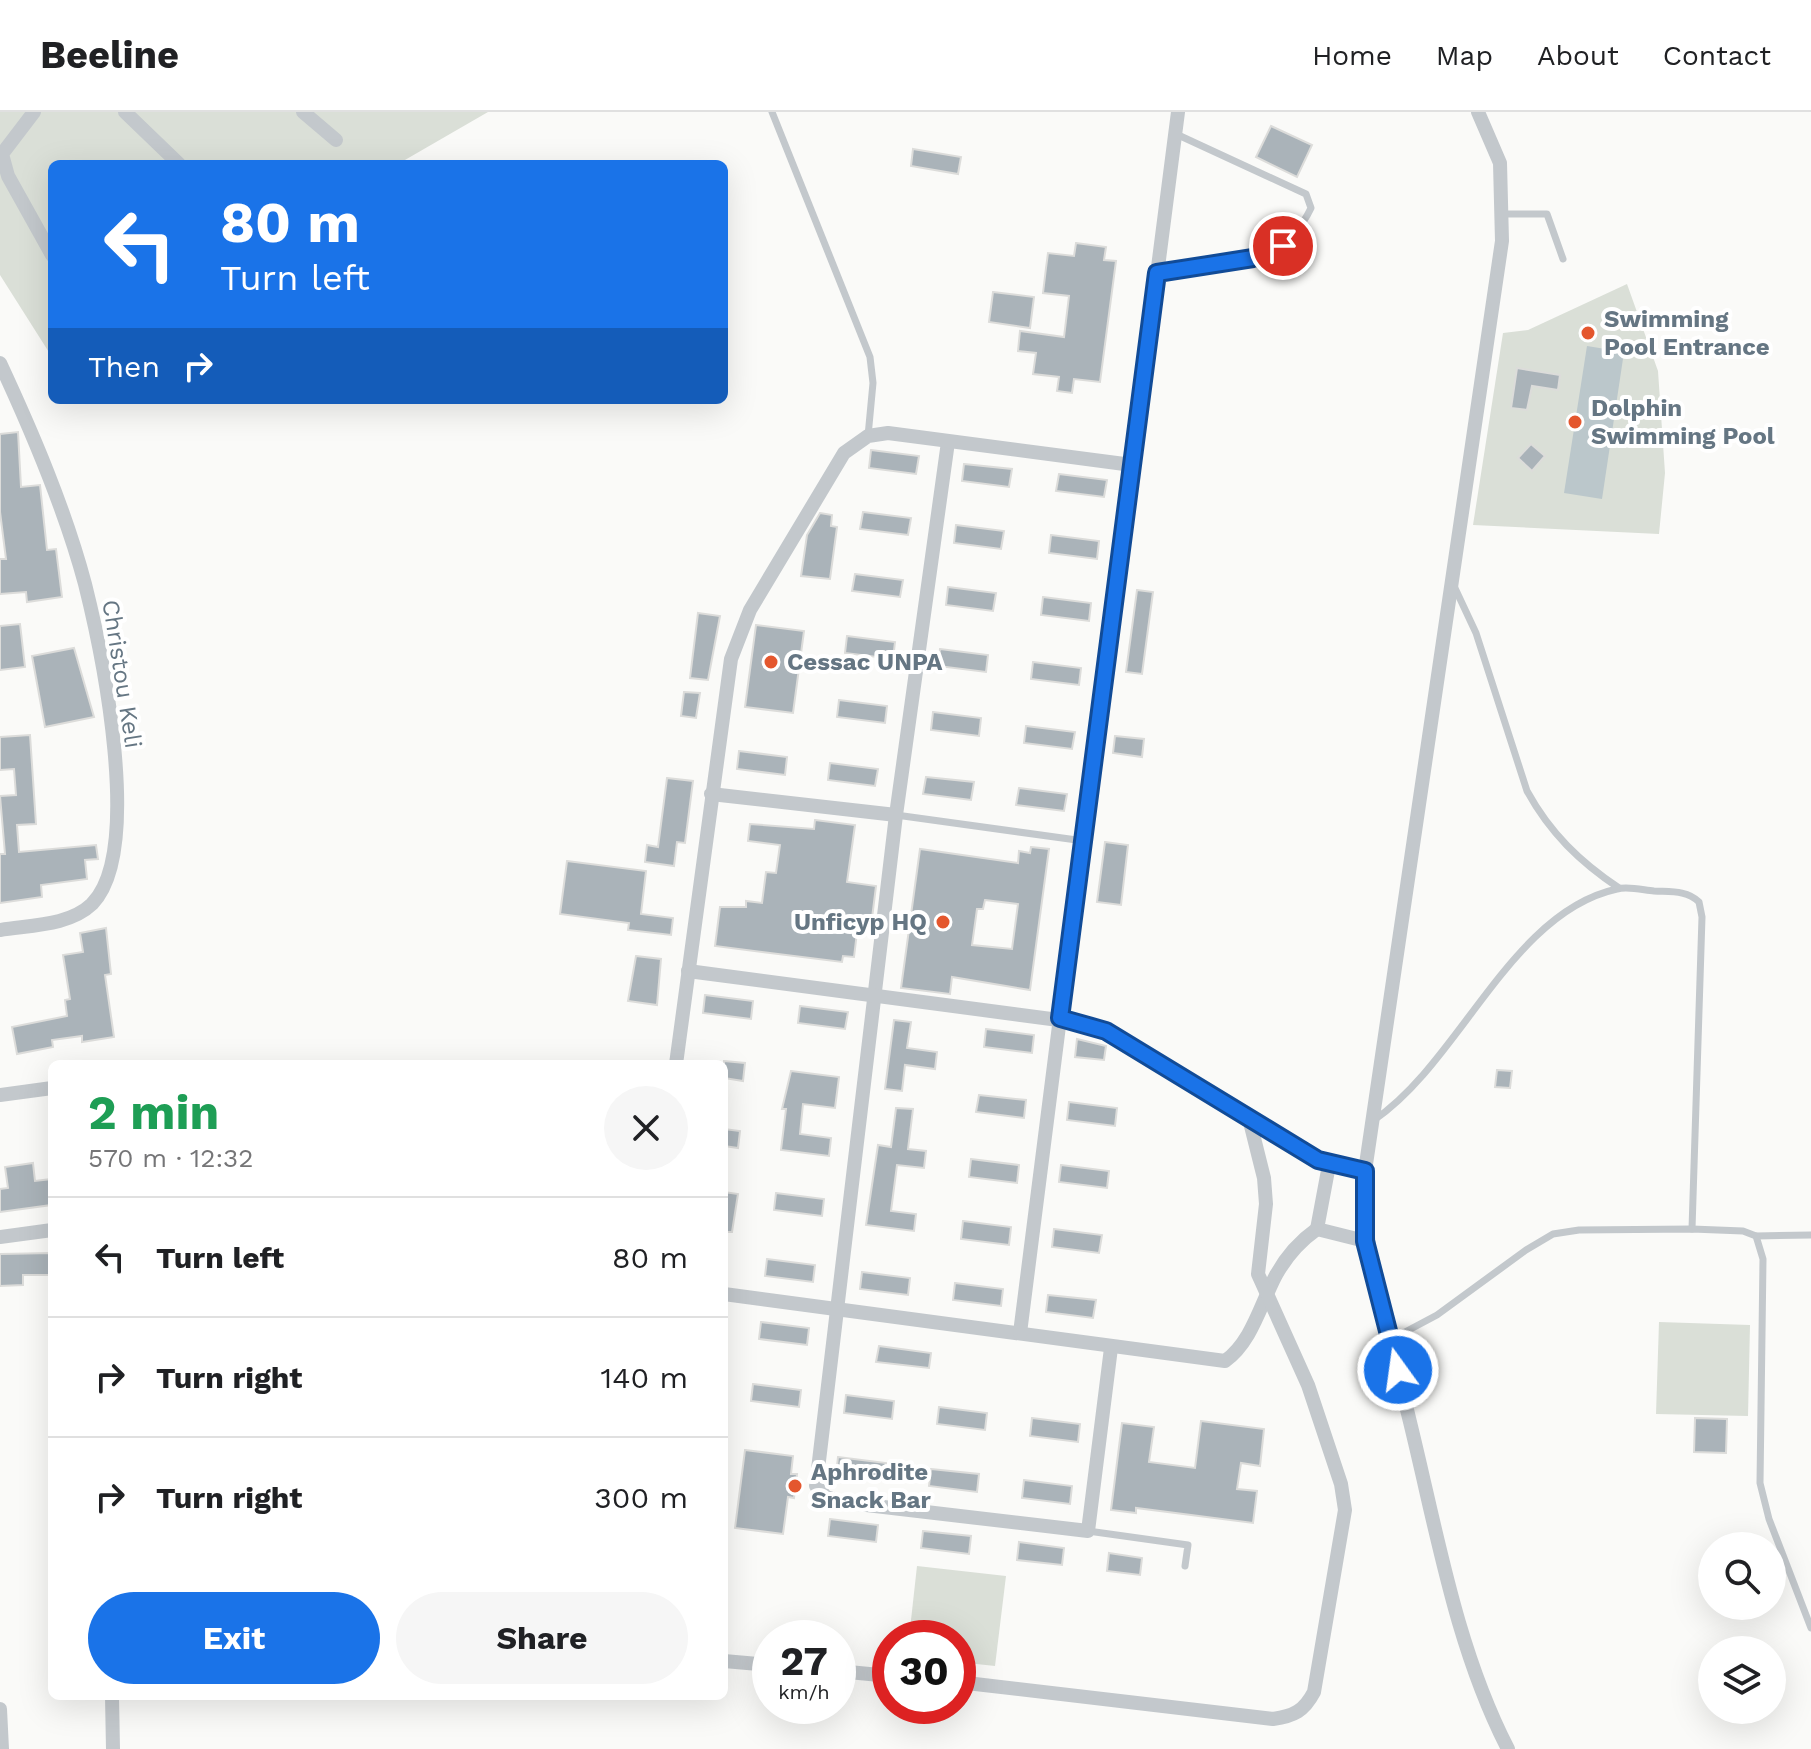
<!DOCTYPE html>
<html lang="en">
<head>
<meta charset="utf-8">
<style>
  :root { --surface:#fff; --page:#f6f6f6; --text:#202124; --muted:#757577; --line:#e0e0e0; --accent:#1a73e8 }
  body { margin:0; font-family:"Work Sans",sans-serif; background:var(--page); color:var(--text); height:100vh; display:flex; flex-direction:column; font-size:30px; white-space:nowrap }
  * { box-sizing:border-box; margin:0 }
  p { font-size:26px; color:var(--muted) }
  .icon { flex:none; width:44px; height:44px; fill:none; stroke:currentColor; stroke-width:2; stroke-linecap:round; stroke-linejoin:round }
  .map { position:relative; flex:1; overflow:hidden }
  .panel { position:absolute; left:48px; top:948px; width:680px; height:640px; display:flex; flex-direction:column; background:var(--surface); border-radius:12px; box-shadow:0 8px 32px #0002 }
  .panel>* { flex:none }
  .guide { position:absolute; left:48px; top:48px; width:680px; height:244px; border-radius:12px; box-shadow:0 8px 32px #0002; background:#1a73e8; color:#fff; overflow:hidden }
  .controls { position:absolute; left:1698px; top:1420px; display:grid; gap:16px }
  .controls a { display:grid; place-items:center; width:88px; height:88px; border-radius:50%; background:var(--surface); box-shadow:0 8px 32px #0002; font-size:40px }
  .speed { position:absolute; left:752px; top:1508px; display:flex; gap:16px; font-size:40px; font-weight:700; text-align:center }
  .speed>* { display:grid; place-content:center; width:104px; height:104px; border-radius:50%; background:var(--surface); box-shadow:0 8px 32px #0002; line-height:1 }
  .speed small { font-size:20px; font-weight:400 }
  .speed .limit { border:12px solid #d22; background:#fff; color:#111 }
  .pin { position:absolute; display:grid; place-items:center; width:68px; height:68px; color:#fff; margin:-34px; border:4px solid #fff; border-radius:50%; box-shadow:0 2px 8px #0007 }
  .me { position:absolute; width:88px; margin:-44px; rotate:346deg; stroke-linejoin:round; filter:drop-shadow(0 0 6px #0008) }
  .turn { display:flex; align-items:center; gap:28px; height:168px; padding:0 40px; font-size:36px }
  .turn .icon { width:104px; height:104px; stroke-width:2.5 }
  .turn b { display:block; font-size:56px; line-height:68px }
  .then { display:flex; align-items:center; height:76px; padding:0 40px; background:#0003; gap:16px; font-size:30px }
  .round { display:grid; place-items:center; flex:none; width:84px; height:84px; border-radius:42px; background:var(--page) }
  .headline { display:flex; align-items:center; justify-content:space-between; height:136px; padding:0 40px }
  h1 { font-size:48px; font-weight:700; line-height:60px; color:#1e9e55 }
  .cta { display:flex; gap:16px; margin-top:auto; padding:16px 40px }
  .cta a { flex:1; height:92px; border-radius:48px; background:var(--accent); color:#fff; font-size:32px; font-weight:700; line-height:92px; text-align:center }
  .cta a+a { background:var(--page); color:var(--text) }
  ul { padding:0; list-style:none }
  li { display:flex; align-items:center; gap:24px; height:120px; padding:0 40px; border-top:2px solid var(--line) }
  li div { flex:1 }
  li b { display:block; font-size:30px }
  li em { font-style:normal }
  header { display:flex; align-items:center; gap:48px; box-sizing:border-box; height:112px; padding:0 40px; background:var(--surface); border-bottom:2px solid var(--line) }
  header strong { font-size:38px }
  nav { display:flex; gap:44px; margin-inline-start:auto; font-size:28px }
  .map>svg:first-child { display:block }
</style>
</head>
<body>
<header>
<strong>Beeline</strong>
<nav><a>Home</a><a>Map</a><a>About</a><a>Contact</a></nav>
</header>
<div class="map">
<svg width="1811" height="1637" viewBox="0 0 1811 1637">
  <rect width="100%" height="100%" fill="#fafaf8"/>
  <!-- green -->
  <g fill="#dadfd7">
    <path d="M0,0h488l-90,52h-346v193l-52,-82z"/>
    <path d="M1627,172l31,87 7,102 -6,61 -186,-9 30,-192 25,-3z"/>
    <path d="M1659,1210l91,3 -2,91 -92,-2z"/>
    <path d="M917,1454l89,10 -11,90 -37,-4v-24h-49z"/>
  </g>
  <!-- water -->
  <path fill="#bbc7cb" d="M1587,234l37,6 -22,147 -38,-6z"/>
  <!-- building -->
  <g fill="#aab3b9" stroke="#dcdcda" stroke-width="2" fill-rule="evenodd">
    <path d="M1271,14l41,19 -15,32 -41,-20z"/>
    <path d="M913,37l48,8 -3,17 -47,-8z"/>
    <path d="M1076,131l30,4 -2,13 12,1 -16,121 -26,-3 -2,14 -15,-2 2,-14 -26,-3 3,-21 -18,-2 2,-20 44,6 5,-41 -26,-3 3,-25 2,-15 26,3z"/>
    <path d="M993,180l41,5 -4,31 -41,-6z"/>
    <path d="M1517,256l43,7 -2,15 -26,-4 -5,24 -16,-2z"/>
    <path d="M18,320l3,55 19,-2 7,65 9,-1 6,48 -35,5 -1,-10 -26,2v-35h6l-6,-47v-78z"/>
    <path d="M1531,332l14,12 -13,15 -14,-13z"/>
    <path d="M871,338l48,6 -3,18 -47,-6z"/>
    <path d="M964,352l48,5 -3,18 -47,-6z"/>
    <path d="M1059,362l48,6 -3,17 -48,-6z"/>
    <path d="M863,400l48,6 -3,17 -48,-6z"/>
    <path d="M820,401l12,2 -1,11 6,1 -7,52 -29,-3 6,-41z"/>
    <path d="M956,413l48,6 -3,18 -47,-6z"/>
    <path d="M1051,423l48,6 -2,18 -48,-6z"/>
    <path d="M855,462l48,6 -3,17 -48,-6z"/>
    <path d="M948,475l48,6 -3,18 -47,-6z"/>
    <path d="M1137,478l16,2 -11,82 -16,-2z"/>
    <path d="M1043,485l48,6 -2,18 -48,-6z"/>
    <path d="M698,501l22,3 -12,64 -18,-2z"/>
    <path d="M20,512l5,43 -25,3v-44z"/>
    <path d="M756,513l48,6 -11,82 -48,-6z"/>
    <path d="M847,524l48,6 -2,17 -48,-6z"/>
    <path d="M74,536l20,69 -49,10 -13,-71z"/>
    <path d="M940,537l48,6 -2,17 -48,-6z"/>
    <path d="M1033,550l48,6 -2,17 -48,-6z"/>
    <path d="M684,580l16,1 -4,25 -15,-2z"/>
    <path d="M839,588l48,6 -2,17 -48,-6z"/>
    <path d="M933,600l48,6 -2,18 -48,-6z"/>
    <path d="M1026,614l49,6 -3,17 -48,-6z"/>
    <path d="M30,623l6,89 -19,1 2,27 77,-7 2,14 -13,1 2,19 -46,6 1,12 -42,6v-49h5l-5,-58 16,-1 -2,-26 -14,1v-33z"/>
    <path d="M1115,624l29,3 -2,18 -29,-4z"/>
    <path d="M739,639l48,6 -2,18 -48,-6z"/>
    <path d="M830,651l48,6 -3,17 -47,-6z"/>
    <path d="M926,665l48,5 -3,18 -48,-6z"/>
    <path d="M667,666l26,3 -8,62 -8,-1 -3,24 -29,-4 2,-17 11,2z"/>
    <path d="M1019,676l48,6 -3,17 -48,-6z"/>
    <path d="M815,708l40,5 -8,57 29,4 -4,32 -13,-2 -5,41 -11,-1 -1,6 -127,-16 5,-39h26v-6l16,2 4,-31 10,1 4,-28 -32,-4 2,-17 64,5z"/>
    <path d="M1105,730l23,3 -7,60 -24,-3z"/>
    <path d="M1031,735l18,2 -19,141 -78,-13 -2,17 -49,-6 19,-139 98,14 1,-12 11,2zM985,788l33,4 -6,45 -40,-4 5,-36h6z"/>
    <path d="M567,749l79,10 -5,43 32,4 -2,17 -43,-5 1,-7 -69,-9z"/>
    <path d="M106,816l5,46 -6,1 9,62 -32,5v-6l-30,4 1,7 -36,7 -5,-27 55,-11 -2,-16 5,-1 -7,-44 20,-3 -3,-19z"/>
    <path d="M636,844l25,3 -4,46 -29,-4z"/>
    <path d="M705,883l48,6 -2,18 -48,-6z"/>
    <path d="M800,894l48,6 -3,17 -47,-6z"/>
    <path d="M894,908l17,2 -4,26 30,4 -2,17 -30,-4 -3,26 -17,-2z"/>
    <path d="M986,917l48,6 -2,18 -48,-6z"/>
    <path d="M1077,927l29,7 -2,14 -29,-3z"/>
    <path d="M724,949l21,2 -2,18 -19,-3z"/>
    <path d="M1497,958l15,1 -2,17 -15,-1z"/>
    <path d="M791,959l48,6 -4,31 -32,-4 -3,30 31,4 -2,18 -48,-6 5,-41h-4z"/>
    <path d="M979,983l47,5 -2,18 -48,-6z"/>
    <path d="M1069,990l48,6 -2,18 -48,-6z"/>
    <path d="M896,996l17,1 -5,40 18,2 -2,17 -27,-3 -6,46 25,3 -2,17 -48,-6 12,-80 13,2z"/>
    <path d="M724,1017l16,2 -2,17 -14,-2z"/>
    <path d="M971,1047l48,6 -2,18 -48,-6z"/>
    <path d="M33,1051l2,18 17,-2 -1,26 -51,7v-23l8,-1 -3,-21z"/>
    <path d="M1061,1053l48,6 -2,17 -48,-6z"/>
    <path d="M724,1080l14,2 -6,38h-8z"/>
    <path d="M776,1081l48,6 -2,17 -48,-6z"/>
    <path d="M963,1109l48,6 -2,18 -48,-6z"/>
    <path d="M1054,1117l48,6 -3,18 -47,-6z"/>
    <path d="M52,1141v22h-29v10l-23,1v-32z"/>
    <path d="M767,1147l48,6 -2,17 -48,-6z"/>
    <path d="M862,1160l48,6 -2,17 -48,-6z"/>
    <path d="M955,1171l48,6 -2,17 -48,-6z"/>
    <path d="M1048,1183l48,5 -3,18 -47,-6z"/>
    <path d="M761,1210l48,6 -2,17 -48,-6z"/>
    <path d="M879,1234l52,7 -2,15 -53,-6z"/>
    <path d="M753,1272l48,6 -2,17 -48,-6z"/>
    <path d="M846,1283l48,6 -2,18 -48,-6z"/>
    <path d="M939,1295l48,6 -2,17 -48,-6z"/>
    <path d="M1032,1306l48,6 -2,18 -48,-6z"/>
    <path d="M1695,1306l32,1 -1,34 -32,-1z"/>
    <path d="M1201,1309l63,8 -4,37 -19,-3 -4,26 20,2 -4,32 -117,-15v5l-25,-3 11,-87 32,4 -5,35 46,6z"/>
    <path d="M745,1338l48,6 -2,18h6l-3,24 -6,-1 -5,37 -48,-6z"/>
    <path d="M838,1345l48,6 -2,18 -48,-6z"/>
    <path d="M931,1357l48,5 -2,18 -48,-6z"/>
    <path d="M1024,1368l48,6 -2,18 -48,-6z"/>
    <path d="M830,1407l48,6 -2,17 -48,-6z"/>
    <path d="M923,1419l48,5 -2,18 -48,-6z"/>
    <path d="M1019,1430l45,6 -2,17 -45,-5z"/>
    <path d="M1109,1441l33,5 -2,17 -33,-4z"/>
  </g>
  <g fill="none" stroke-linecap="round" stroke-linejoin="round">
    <!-- service -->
    <g stroke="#c3c8cc" stroke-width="7">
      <path d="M772,0l98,245 3,26 -5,53"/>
      <path d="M1503,102h44l16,45"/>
      <path d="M1157,161c59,-9 125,-3 154,-65l-5,-14 -130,-60"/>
      <path d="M1454,474l22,47 51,158c23,42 53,71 92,97"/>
      <path d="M896,703l188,26 -24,177"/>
      <path d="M1374,1008c86,-58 137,-208 243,-231 11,-3 26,1 37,2 16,1 33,-1 45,11l3,15 -10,312"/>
      <path d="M1756,1124l55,-1"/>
      <path d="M1390,1228l47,-25 89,-65 27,-16 26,-4 113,-1 51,2 13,5 7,23 -3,224 9,36 42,109"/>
      <path d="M1088,1419l100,14 -3,21"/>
    </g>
    <!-- minor -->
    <g stroke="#c3c8cc" stroke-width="14">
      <path d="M34,0l-32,42 6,22 44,79"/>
      <path d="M125,0l54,52"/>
      <path d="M303,0l33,28"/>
      <path d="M1478,0l22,51 2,78 -137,930c-4,87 25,167 45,251 27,110 46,226 98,327"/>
      <path d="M0,251c33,71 65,146 85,221 17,68 59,267 7,320 -23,22 -62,21 -92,26"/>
      <path d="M948,330l-52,373 -80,671 10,11 15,5 247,29 23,-183"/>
      <path d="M711,682l185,21"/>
      <path d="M1084,729l94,-729"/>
      <path d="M688,859l401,53 240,141"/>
      <path d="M676,952l55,-405 19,-49 94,-157 24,-17 20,-3 244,32"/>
      <path d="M0,983l52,-7"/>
      <path d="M1365,1059l-36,-6 -12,64 48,12"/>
      <path d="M0,1125l52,-7"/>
      <path d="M724,1182l501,67c27,-19 36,-58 51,-86 10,-18 24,-34 41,-46"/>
      <path d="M1020,1221l40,-315"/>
      <path d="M724,1549l46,4"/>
      <path d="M838,1559l52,5"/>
      <path d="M958,1570l315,37c21,-3 31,-8 41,-27l31,-182 -4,-26 -33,-99 -50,-111 8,-70 -2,-26 -15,-60"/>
      <path d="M112,1584l1,53"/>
      <path d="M0,1597l2,40"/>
    </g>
  </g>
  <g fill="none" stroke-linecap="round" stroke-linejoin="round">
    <!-- route casing -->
    <g stroke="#114b97" stroke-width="20">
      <path id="route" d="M1283,134l-30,12 -96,15 -97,745 46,13 212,129 47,11v70l33,129"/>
    </g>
    <!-- route -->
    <use href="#route" stroke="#1a73e8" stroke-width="14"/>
  </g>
  <!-- markers -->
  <g fill="#e4572e" stroke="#fff" stroke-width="3">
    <circle cx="1588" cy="221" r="8"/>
    <circle cx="1575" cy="310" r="8"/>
    <circle cx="771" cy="550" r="8"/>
    <circle cx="943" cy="810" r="8"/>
    <circle cx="795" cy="1374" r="8"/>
  </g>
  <g text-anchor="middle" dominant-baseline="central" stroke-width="8" stroke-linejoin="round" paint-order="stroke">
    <!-- poi labels -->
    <g font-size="24" font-weight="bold" fill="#657683" stroke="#fff" text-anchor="start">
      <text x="1604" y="207">Swimming<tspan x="1604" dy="28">Pool Entrance</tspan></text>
      <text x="1591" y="296">Dolphin<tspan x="1591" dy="28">Swimming Pool</tspan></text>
      <text x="787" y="550">Cessac UNPA</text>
      <text x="927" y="810" text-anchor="end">Unficyp HQ</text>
      <text x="811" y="1360">Aphrodite<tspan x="811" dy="28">Snack Bar</tspan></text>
    </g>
    <!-- street labels -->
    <g font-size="24" fill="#657683" stroke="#fff">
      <text transform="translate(122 562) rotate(81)">Christou Keli</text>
    </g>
  </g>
</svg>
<div class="controls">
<a><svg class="icon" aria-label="search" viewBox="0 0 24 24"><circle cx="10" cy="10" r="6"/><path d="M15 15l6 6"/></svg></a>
<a><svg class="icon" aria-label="layers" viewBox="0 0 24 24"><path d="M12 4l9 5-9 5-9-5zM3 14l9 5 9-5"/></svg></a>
</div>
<div class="speed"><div>27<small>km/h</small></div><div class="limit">30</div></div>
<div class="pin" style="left:1283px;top:134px;background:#d93025"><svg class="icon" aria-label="arrive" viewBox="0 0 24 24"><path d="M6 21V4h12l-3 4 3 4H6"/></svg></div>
<svg class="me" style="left:1398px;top:1258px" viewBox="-20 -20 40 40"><circle r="17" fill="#1a73e8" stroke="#fff" stroke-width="3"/><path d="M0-11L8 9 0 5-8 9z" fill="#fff"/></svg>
<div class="guide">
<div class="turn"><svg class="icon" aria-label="left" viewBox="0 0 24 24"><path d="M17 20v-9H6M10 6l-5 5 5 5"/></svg><div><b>80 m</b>Turn left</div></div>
<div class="then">Then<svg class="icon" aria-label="right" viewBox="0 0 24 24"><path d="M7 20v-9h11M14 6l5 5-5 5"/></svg></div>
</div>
<section class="panel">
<div class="headline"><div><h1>2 min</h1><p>570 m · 12:32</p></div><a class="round"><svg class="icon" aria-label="close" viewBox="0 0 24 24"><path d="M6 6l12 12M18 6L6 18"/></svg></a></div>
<ul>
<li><svg class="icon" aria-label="left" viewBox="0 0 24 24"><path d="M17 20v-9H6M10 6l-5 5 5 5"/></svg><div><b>Turn left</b></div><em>80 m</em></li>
<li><svg class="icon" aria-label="right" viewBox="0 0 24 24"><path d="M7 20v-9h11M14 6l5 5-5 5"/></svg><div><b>Turn right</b></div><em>140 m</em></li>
<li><svg class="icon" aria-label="right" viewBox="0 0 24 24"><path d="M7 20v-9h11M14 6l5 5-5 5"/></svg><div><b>Turn right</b></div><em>300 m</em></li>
</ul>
<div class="cta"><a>Exit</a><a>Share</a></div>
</section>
</div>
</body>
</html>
